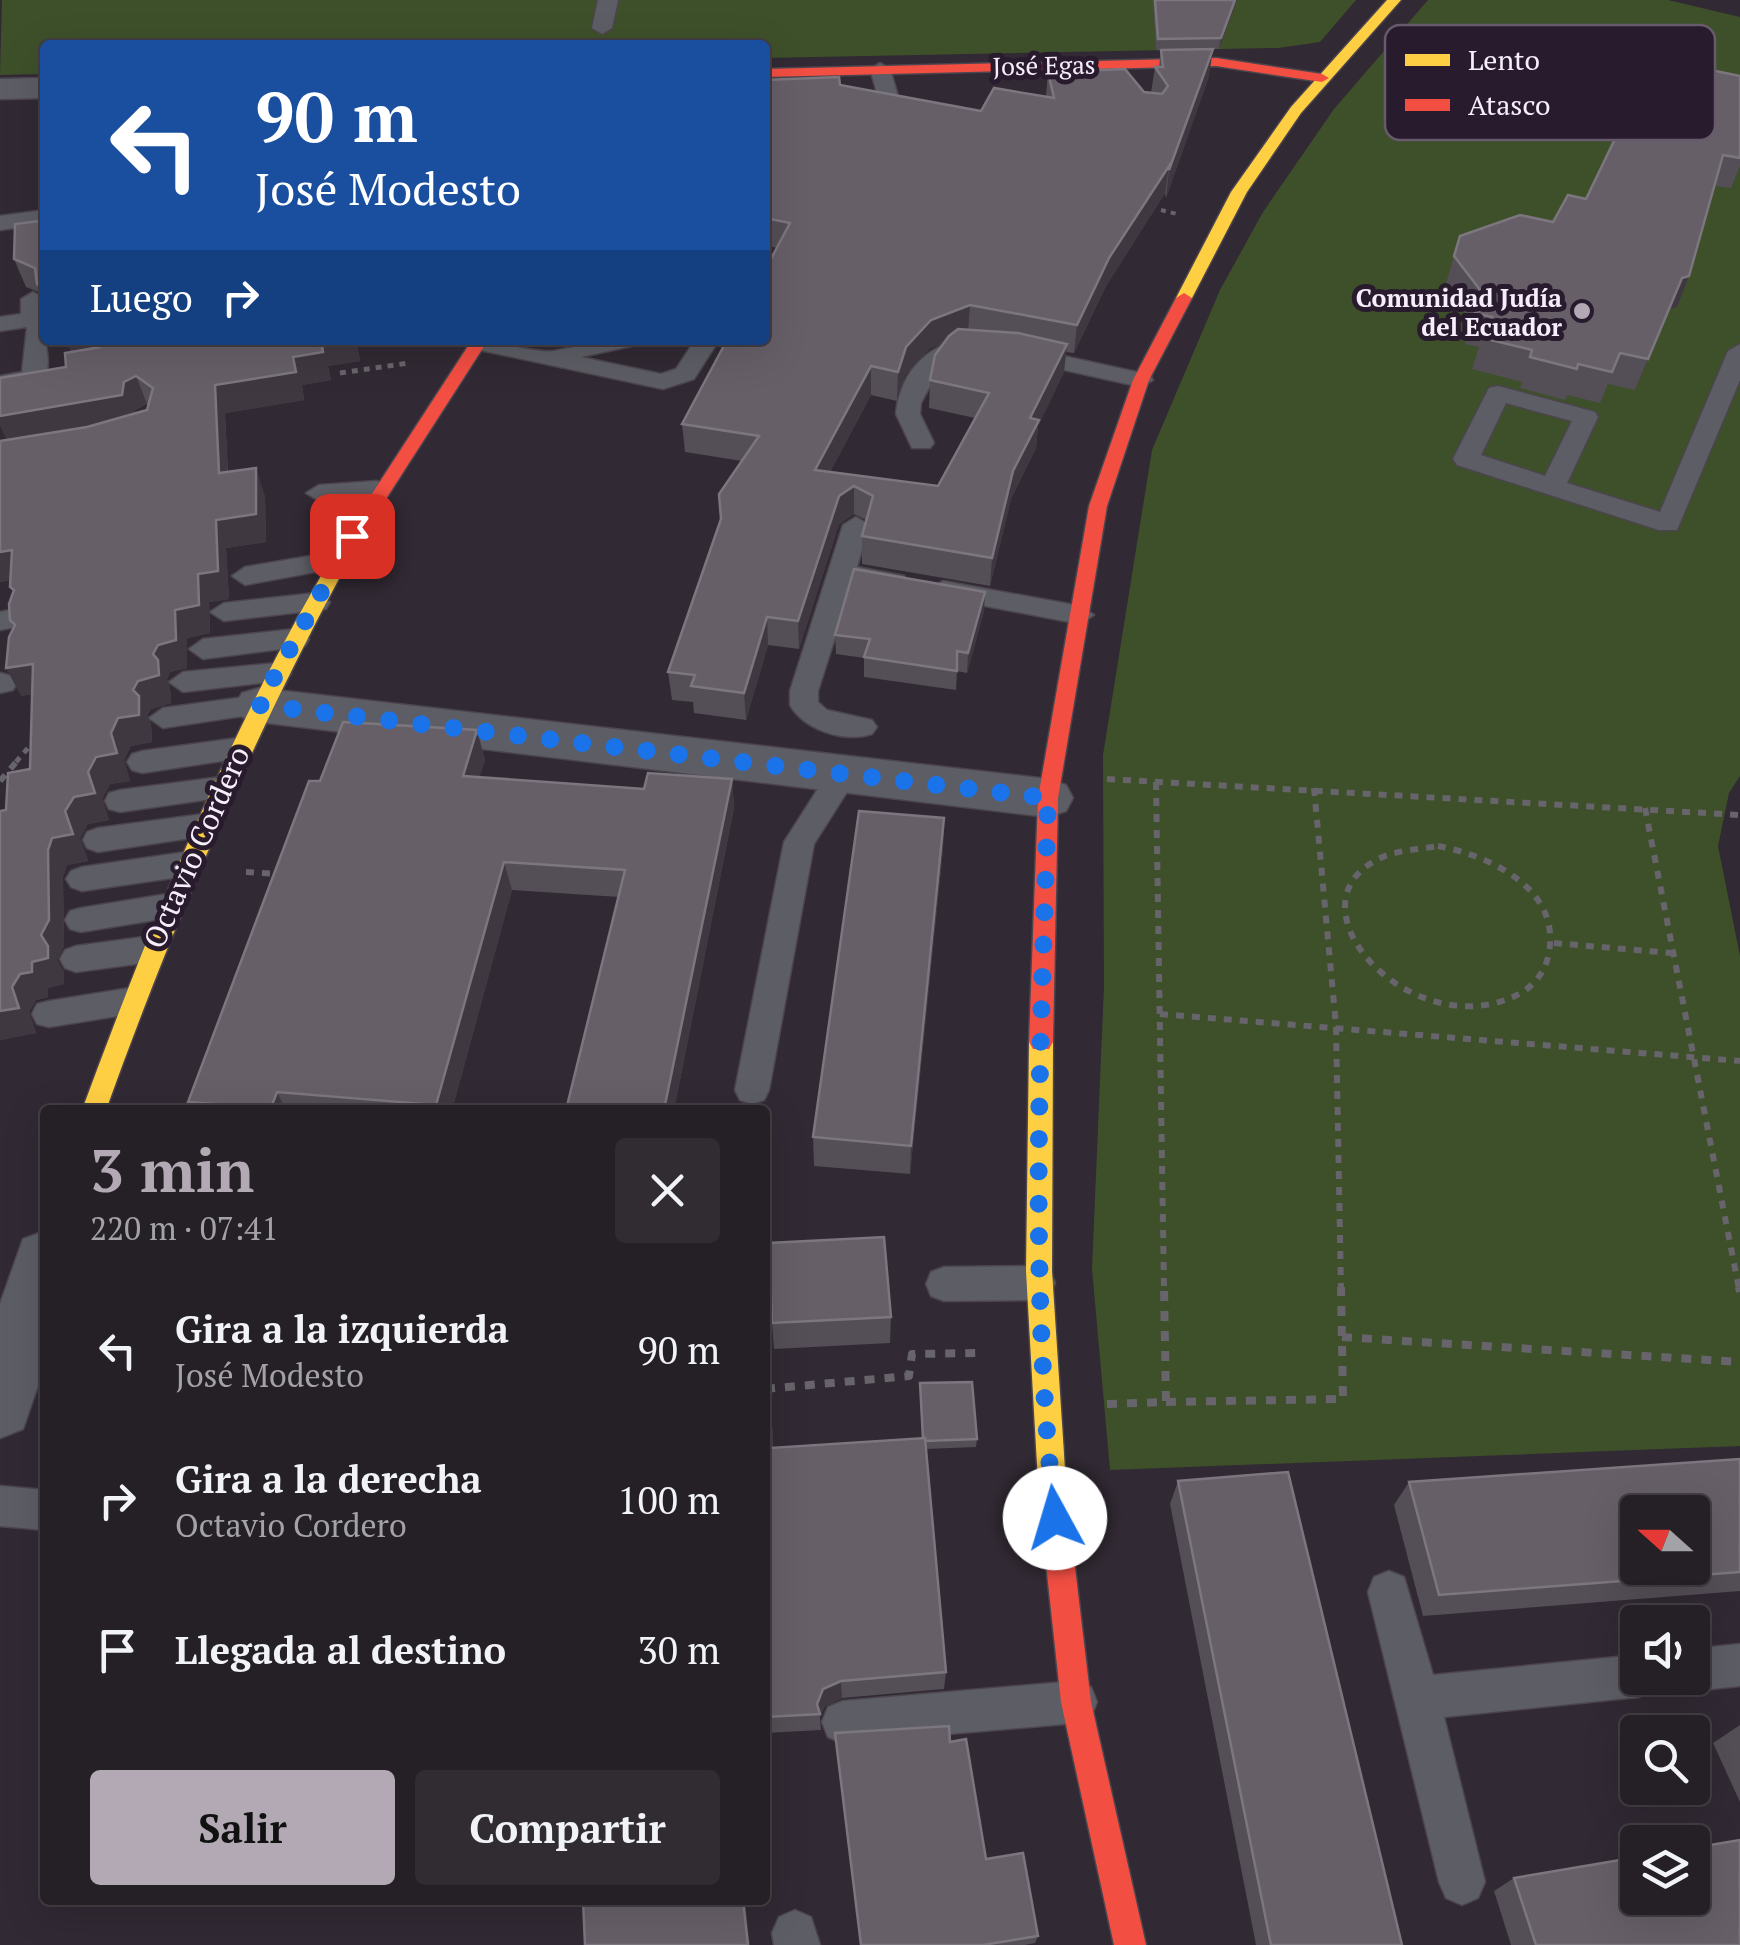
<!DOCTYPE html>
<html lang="es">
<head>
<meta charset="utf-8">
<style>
  :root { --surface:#251f26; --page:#312c32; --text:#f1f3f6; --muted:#a3a2a7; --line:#423d43; --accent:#b2a9b5 }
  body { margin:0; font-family:"PT Serif",serif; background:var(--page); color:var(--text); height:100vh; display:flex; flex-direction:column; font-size:38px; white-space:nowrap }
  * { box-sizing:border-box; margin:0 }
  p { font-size:32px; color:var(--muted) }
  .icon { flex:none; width:55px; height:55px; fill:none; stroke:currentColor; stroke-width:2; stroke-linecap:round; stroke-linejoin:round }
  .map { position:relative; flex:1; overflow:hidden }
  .details { position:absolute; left:40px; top:1105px; width:730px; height:800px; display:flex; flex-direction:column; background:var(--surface); border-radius:10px; box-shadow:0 10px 40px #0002,0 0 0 2px var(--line) }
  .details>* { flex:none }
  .guide { position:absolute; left:40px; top:40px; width:730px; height:305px; border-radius:10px; box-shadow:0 10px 40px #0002,0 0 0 2px var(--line); background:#1a4fa0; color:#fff; overflow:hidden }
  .needle { width:65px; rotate:291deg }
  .fabs { position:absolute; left:1620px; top:1495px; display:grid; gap:20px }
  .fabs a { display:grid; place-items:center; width:90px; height:90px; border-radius:10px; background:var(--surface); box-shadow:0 10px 40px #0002,0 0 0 2px var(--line); font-size:50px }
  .pin { position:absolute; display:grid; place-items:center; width:85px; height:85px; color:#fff; margin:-42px; border-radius:20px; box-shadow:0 5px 15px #0006 }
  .me { position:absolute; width:110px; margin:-55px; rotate:354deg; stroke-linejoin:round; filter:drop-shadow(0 0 8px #0008) }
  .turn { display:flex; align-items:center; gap:35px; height:210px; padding:0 50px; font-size:45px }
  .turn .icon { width:130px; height:130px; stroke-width:2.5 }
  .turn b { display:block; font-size:70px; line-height:85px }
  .then { display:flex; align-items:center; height:95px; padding:0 50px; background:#0003; gap:20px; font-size:38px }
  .round { display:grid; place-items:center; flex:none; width:105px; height:105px; border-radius:10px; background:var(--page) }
  .summary { display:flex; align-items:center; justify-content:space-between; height:170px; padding:0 50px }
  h1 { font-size:60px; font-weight:800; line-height:75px; color:var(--accent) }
  .cta { display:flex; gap:20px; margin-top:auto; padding:20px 50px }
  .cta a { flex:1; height:115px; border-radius:10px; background:var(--accent); color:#111; font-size:40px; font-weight:800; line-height:115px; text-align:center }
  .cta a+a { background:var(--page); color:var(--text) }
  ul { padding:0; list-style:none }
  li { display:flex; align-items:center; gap:30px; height:150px; padding:0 50px }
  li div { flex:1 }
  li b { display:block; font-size:38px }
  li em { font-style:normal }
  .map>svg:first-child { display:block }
</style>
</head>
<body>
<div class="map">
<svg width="1740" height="1945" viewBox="0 0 1740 1945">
  <rect width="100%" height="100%" fill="#312933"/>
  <!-- green -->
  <g fill="#3e502a">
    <path d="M2,0h1354l-36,42 -42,6 -513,10v-13h-720v29l-45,1z"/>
    <path d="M1428,0h240l72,17v759l-11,17 -11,53 22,110v490l-630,24 -18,-201 12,-283 -1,-231 49,-305 68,-160 43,-78 71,-103z"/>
  </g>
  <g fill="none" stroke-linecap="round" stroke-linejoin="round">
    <!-- lane casing -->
    <g stroke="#4c454e" stroke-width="3">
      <g id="lane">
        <path d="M598,0h20l-6,28 -10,6 -10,-6z"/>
        <path d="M880,63l10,6 10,34 -3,4 -17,-4 -10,-34z"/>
        <path d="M45,210v14l-45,6v-14z"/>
        <path d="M33,292l12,7c-1,7 -4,19 -4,24 2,16 13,37 2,59l-43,8v-14l22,-4 5,-45 -27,4v-14l21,-3v-15z"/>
        <path d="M975,338l8,2v10l-25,3 -15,8 -22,42 -1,11 14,29 -4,5h-18l-16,-34c4,-45 36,-74 79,-76z"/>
        <path d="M468,340c23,0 72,14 86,11 29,-6 55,-11 86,-11l-4,5 -55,12 80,17 15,-5 19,-29h24l-25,39 -31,10 -193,-41z"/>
        <path d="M1740,344v36l-63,150h-18l-202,-65 -4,-6 36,-71 9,-2 97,26 3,5 -31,66 93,29 68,-161zM1506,403l66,18 -27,55 -64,-21z"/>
        <path d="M1023,347l127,28 3,5 -12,7 -126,-28 -4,-5z"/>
        <path d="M377,481l13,8 -4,6 -67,6 -13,-8 13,-8z"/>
        <path d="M856,517l13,8 -12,42 47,9 4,6 -14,9 -42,-7 -34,107v11l9,8 45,10 5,7 -5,7c-27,9 -68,-4 -82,-29v-14l53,-166z"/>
        <path d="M339,551l13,9 -4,6 -103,19 -13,-9 13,-9z"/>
        <path d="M943,581l137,25 14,9 -14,9 -147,-28 -4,-6z"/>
        <path d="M316,593l14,9 -4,7 -102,12 -14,-9 14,-9z"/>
        <path d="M10,610l14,9 -4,7 -20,4v-18z"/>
        <path d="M295,629l14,10 -4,7 -102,13 -14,-10 14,-10z"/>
        <path d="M277,663l10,3 4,7 -4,7 -104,12 -14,-10 14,-10z"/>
        <path d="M0,673l13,3 4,7 -4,7 -13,3z"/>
        <path d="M259,695l10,3 4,7 -4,7 -106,16 -14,-10 14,-10z"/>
        <path d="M238,738l10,3 5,8 -5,8 -106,16 -10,-3 -5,-8 5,-8 10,-3z"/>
        <path d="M844,762l11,3 4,8 -45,71 -45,246 -5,10 -12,4 -12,-4 -5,-10 49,-248 49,-77z"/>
        <path d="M221,777l11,3 4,8 -4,8 -112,16 -11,-3 -4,-8 4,-8 11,-3z"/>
        <path d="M204,814l11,3 4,8 -4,8 -11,3 -106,16 -11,-4 -4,-8 4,-8 11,-4z"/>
        <path d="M186,852l11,4 4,8 -4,8 -11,4 -104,15 -11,-4 -5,-8 5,-8 11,-4z"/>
        <path d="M167,894l11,3 5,9 -5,9 -11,3 -86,14 -11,-3 -5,-9 5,-9 11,-3z"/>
        <path d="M151,936l11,4 5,9 -5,9 -11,4 -75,10 -11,-4 -5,-9 5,-9 11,-4z"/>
        <path d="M130,988l12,4 4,9 -4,9 -12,4 -81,13 -12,-3 -5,-10 5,-10 12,-3z"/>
        <path d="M1037,1266l13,5 5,12 -5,12 -13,5 -93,1 -13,-5 -5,-12 5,-12 13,-5z"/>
        <path d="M0,1486l45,4v40l-45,-4z"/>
        <path d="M1389,1571l15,6 29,98 205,-20v23h21l-6,13 -15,6 -194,20 41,165 -7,16 -16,7 -16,-7 -7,-16 -71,-290 6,-15z"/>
        <path d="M1740,1644v42l-48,5 -15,-6 -3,-7h18v-29z"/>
        <path d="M1076,1681l15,6 6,15 -6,15 -15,6 -233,20 -15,-6 -6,-15 6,-15 15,-6z"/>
        <path d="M795,1910l16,7 9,28h-46l-2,-12 7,-16z"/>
      </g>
    </g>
    <!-- street casing -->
    <g stroke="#4c454e" stroke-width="3">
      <g id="street">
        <path d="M45,78v20l-45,1v-20z"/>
        <path d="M259,688l789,91 18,6 7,13 -7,13 -18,6 -789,-95 -17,-5 -7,-12 7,-12z"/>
        <path d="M45,1231v134l-22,64 -23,9v-134l23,-65z"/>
      </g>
    </g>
    <!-- slow casing -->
    <g stroke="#4c454e" stroke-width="3">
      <g id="slow">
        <path d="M1387,0h14l-100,113 -54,79 -55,106 -14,3 -2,-3 55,-106 60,-85z"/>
        <path d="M351,534l9,6c-101,183 -183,373 -254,570h-24c73,-197 153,-395 263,-574z"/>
        <path d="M1041,1032l8,3 4,7 -1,229 15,229 -4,10 -10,3 -10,-3 -4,-10 -13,-229 3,-229 4,-7z"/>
      </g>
    </g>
    <!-- jam casing -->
    <g stroke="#4c454e" stroke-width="3">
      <g id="jam">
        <path d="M1216,58l106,16 7,4 -7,4 -106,-16 -451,11v-8z"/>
        <path d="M1184,293l8,5 -43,82 -42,126 -49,292 -5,244 -4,7h-16l-4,-7 9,-244 51,-292 44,-126 43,-82z"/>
        <path d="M472,340h16l-131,204h-12l-3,-4z"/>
        <path d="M1053,1487l10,3 4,10 24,202 55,243h-32l-53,-243 -22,-202 4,-10z"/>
      </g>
    </g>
    <!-- path-far3 -->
    <path stroke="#67646b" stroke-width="4" stroke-dasharray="5 5" stroke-linecap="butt" d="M1161,210l16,4"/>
    <!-- path-far2 -->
    <g stroke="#67646b" stroke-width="5" stroke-dasharray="6 6" stroke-linecap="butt">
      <path d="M340,373l69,-10"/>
      <path d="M16,762l19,-22"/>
    </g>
    <!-- path-far1 -->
    <g stroke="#67646b" stroke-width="6" stroke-dasharray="8 8" stroke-linecap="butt">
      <path d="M1107,779l633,36"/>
      <path d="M0,781l18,-21"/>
      <path d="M1156,782l8,507"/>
      <path d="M1314,788l22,238 5,263"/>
      <path d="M1645,808l94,481"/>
      <path d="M1438,846c53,10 126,44 110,111 -4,17 -17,32 -33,39 -107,50 -237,-96 -130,-140 16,-6 37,-7 53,-10z"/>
      <path d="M246,872l33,2"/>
      <path d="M1554,943l117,10"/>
      <path d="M1160,1014l580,47"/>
    </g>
    <!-- path -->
    <g stroke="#67646b" stroke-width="8" stroke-dasharray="10 10" stroke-linecap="butt">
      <path d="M1739,1287l1,5"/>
      <path d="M1342,1337l398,25"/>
      <path d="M765,1389l144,-13 3,-22 67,-1"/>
      <path d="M1166,1402l177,-3 -2,-112"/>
      <path d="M1107,1404l59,-2 -2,-115"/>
    </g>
    <!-- lane -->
    <use href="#lane" fill="#5d5e65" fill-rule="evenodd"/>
    <!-- street -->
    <use href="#street" fill="#5d5e65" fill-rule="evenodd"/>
    <!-- slow -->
    <use href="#slow" fill="#ffcf43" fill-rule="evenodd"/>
    <!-- jam -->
    <use href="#jam" fill="#f24e42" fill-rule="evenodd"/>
  </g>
  <!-- wall -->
  <g fill="#544e56" fill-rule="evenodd">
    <path d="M1153,0h84l-18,49 -63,1z"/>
    <path d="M1161,50l48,26 -43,122 -1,-5 -59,93 -32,67 -8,-1 -2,20 -26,54 -2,22 -25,51 -21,87 -128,-22v-28l4,-16 -12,-6 -15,10 -40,125 -31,-4 -22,75 -52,-7 -1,-11 -21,-2 -4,-28 74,-211 -57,-9 -3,-28 95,-176 -12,-3v-165l75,5 141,26 65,-15 2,-24 103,21 4,-26h4zM944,343l-14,37 -1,28 46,10 -37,68 -108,-14 41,-77 26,6 8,-26 25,-27z"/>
    <path d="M1676,76h64v90l-9,22 -17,-2 -37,121 -7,2 -35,81 -27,-6 -8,19 -33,-8 -2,5 -45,-12 2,-6 -50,-13 7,-22 -14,-3 7,-22 -27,-35 9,-31 99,-34 33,-23 47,-79 10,-29z"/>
    <path d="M45,196v107l-4,-10 -15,-6 -12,-28 26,-38z"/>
    <path d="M66,340h290l4,21 -32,5 3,14 -29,5 2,15 -79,13 3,59 37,24 1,46 -40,6 3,51 -20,3 1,31 -23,5v30l-17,4 -3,7 3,9 1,15 -20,6 -4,6 4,9 1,18 -21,4 -7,14 6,21 -20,3 -8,15 7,21 -21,4 -8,14 8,23 -21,4 -4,12 1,69 -7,14 7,12v12l-16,4v9l-12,3 -7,12 7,21 -36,7v-229l6,-1 24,-41 2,-75 -11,2 -7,-68 -4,-8 3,-28 -3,-5v-7l-10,2v-141l7,-1 -7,-15 66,-58 5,-16zM147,404l2,2 -2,4 -12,4v-4z"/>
    <path d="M984,611l-17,62 -10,-2 -1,19 -92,-13v-19l-28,-4 -1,-19z"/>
    <path d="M477,730l8,30 -6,18 165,11 88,-10 2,29 -60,302h-108l53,-213 -107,-7 -60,220h-259l-5,-8 132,-321z"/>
    <path d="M944,818l-1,31 -33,325 -96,-8 -1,-29z"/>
    <path d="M891,1317l-1,26 -116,6 -2,-26z"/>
    <path d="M920,1383l57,56 -1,8 -50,2 20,223 -2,17 -102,9 -17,8 -5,11 1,13 -56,3v-302l8,17 149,-10z"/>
    <path d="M1740,1459v132l-317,25 -29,-111 15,-23z"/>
    <path d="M1178,1481l224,464h-146l-86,-441z"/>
    <path d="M1740,1725v77l-27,-59z"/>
    <path d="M950,1742l36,117 52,77 -3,7 -10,2h-165z"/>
    <path d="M1514,1878l226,67h-229l-17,-54z"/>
  </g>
  <!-- shaded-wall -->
  <g fill="#3f3841">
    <path d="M1235,0h2l-18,49 2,-11z"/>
    <path d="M1213,49l-4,27 -43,122 3,-28z"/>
    <path d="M1169,166l-4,27 -59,93 -32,67 3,-28 32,-67z"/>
    <path d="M1689,276l-12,31 -7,2 -35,81 47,-112z"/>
    <path d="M970,305l-2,28 -38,15 -25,27 -8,26 1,-29 8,-25 25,-27z"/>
    <path d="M66,340h30l6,15 -28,5z"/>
    <path d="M321,340h35l4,21 -32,5 3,14 -29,5 2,15 -79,13 4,89 -10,-29 -4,-88 78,-28z"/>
    <path d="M1067,344l-3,28 -26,54 -2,22 -25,51 -21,87 2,-28 21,-87 17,-53z"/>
    <path d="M871,366v29l-55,103 -1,-28z"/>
    <path d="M136,376l11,28 -12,6 -2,13 -124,22 -9,-20v-9l124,-34z"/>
    <path d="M256,468l9,28 1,46 -40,6 3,51 -20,3 1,31 -23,5v30l-17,4 -3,7 3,9 1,15 -20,6 -4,6 4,9 1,18 -21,4 -7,14 6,21 -20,3 -8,15 7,21 -21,4 -8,14 8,23 -21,4 -4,12 1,69 -7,14 7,12v12l-16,4v9l-12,3 -7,12 7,21 -36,7v-29l20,-37 12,-12 9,-27 7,-85 4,-12 101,-184 22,-44 23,-36 18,-54z"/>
    <path d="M854,486v28l-15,10 -40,125 -1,-28 41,-125z"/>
    <path d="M12,550l14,28 -26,4v-30z"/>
    <path d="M985,592l-1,19 -17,62 1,-20z"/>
    <path d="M767,617l1,28 -22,75 -2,-27z"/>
    <path d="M33,664l14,28 -26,4 -15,-28z"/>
    <path d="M477,730l8,30 -14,46 -8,-30z"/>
    <path d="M732,779l2,29 -60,302h-10z"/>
    <path d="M944,818l-1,31 -33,325 1,-28z"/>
    <path d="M504,862l8,28 -60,220h-14l-2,-5z"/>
    <path d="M277,1092l9,18h-14l-1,-2z"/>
    <path d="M765,1222l2,75 -2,-20z"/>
    <path d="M841,1681l1,17 -17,8 -5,11 -3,-13 6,-15z"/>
    <path d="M743,1900h2l5,45h-2z"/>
  </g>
  <!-- building -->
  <g fill="#665f68" stroke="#7c767f" stroke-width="2.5" fill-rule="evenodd">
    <path d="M1155,0h80l-14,38 -63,1z"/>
    <path d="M1213,49l-44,121v-4l-60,92 -32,67 -107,-20 -39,15 -25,27 -8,25 -27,-6 -56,104 123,16 51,-93 -59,-13 5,-25 14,-19 9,-7 60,4 49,11 -37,74 9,2 -26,51 -21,87 -130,-22 11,-40 -19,-10 -15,10 -41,125 -31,-4 -23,76 -53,-7 4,-11 -27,-3 53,-153 -2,-25 40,-58 -77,-12 45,-84h38v-70l25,-47 -25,-5v-138l74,-3 1,8 141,26 13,-23 60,10 -6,-26 77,-3 19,23 18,2 6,-8 -13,-19h8l-2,-17z"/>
    <path d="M1682,64l58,12v82l-17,-3 -34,121 -7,2 -34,81 -28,-6 -8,19 -34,-8 -1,5 -47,-12 2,-7 -50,-12 10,-21 -17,-4 9,-18 -30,-39 6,-20 60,-21 33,7 15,-27 18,4 39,-81 15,2 3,-29 12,-19 21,4z"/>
    <path d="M41,196h4v96l-8,-8 -2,-16 -21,-9 1,-35 25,-3z"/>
    <path d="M105,340h216l2,12 -30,5 3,15 -81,13 4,88 37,-5v46l-40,6 2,51 -20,3 1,31 -24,5 1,30 -18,5 -5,9 5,6 1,15 -21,6 -5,9 6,6v19l-21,3 -7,15 6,20 -21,4 -8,15 7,21 -21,4 -9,14 8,23 -21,4 -4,12 1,70 -8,15 7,11v12l-16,4v10l-12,2 -8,13 7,21 -19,3v-200l6,-1 2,-37 22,-4 3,-105 -27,4 3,-31 6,-12 -5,-5 -1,-16 5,-14 -4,-3 2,-37 -12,2v-111l87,-14 60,-17 6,-22 -17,-12 -12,6 -2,13 -122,21v-38l66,-11 -1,-14 35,-6z"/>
    <path d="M854,569l131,23 -17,61 -11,-2v20l-93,-14 6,-18 -35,-4z"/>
    <path d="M343,722l134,8 -14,46 181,13 4,-16 84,6 -68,331h-98l59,-240 -121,-8 -68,243 -159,-13 -6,16 -83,-6 121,-321h11z"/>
    <path d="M859,811l85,7 -33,328 -98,-9z"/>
    <path d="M884,1237l7,80 -119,6 -3,-80z"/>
    <path d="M972,1382l5,57 -52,2v-3h-2l-3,-55z"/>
    <path d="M771,1430v18l154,-10 21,234 -105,9 -18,8 -6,15 3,10 -55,3v-286z"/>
    <path d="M1740,1459v113l-301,23 -30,-113zM1638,1512h54v56h-54z"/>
    <path d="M1288,1472l114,473h-131l-93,-464z"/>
    <path d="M949,1726l1,16 16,-3 20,120 37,-6 15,83 -55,9h-122l-26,-212z"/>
    <path d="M1740,1840v105h-204l-22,-67 124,-21v41h54v-50z"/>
    <path d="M583,1900h160l5,45h-163z"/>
  </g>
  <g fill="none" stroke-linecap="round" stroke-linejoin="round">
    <!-- route -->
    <path stroke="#1a73e8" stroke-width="18" stroke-dasharray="0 32.4" d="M352,536l-93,169 789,93c-7,241 -20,480 7,720"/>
  </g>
  <!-- markers -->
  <circle fill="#b2a9b5" stroke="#291b2e" stroke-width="4" cx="1582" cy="311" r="10"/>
  <g text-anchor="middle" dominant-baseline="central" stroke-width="10" stroke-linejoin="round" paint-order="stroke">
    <!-- far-street labels -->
    <g font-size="25" fill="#f7eefb" stroke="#291b2e">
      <text transform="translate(1044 65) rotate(-1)">José Egas</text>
    </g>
    <!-- far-poi labels -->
    <g font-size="25" font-weight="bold" fill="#f7eefb" stroke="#291b2e" text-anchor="end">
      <text x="1562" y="297">Comunidad Judía<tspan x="1562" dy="29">del Ecuador</tspan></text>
    </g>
    <!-- street labels -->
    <g font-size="30" fill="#f7eefb" stroke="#291b2e">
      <text transform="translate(196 847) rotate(-66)">Octavio Cordero</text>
    </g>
  </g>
  <!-- legend -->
  <rect x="1385" y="25" width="330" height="115" rx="15" fill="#291b2e" stroke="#675a6c" stroke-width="2.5"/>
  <rect x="1405" y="54" width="45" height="12" fill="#ffcf43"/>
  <rect x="1405" y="99" width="45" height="12" fill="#f24e42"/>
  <g font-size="28" fill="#f7eefb">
    <text x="1468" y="70">Lento</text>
    <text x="1468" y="115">Atasco</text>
  </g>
</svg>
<div class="fabs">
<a><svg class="needle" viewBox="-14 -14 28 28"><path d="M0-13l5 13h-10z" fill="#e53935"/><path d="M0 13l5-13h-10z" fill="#a3a2a7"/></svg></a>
<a><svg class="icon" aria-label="sound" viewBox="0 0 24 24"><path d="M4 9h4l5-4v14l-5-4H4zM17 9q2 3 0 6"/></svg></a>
<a><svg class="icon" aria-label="search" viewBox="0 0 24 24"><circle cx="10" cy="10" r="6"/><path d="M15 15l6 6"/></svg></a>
<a><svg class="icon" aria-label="layers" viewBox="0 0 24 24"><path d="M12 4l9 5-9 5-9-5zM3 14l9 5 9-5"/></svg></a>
</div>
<div class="pin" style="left:352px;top:536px;background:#d93025"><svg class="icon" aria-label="arrive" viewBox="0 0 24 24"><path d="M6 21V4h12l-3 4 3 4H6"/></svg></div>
<svg class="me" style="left:1055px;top:1518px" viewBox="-20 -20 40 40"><circle r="19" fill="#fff"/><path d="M0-13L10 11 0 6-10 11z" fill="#1a73e8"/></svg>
<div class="guide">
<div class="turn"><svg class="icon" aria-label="left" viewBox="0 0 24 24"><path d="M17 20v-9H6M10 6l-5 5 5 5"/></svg><div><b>90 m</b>José Modesto</div></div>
<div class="then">Luego<svg class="icon" aria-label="right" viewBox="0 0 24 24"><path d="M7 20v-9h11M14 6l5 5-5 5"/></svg></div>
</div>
<section class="details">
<div class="summary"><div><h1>3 min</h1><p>220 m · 07:41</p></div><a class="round"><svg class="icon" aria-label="close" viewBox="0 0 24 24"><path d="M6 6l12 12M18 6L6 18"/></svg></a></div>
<ul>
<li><svg class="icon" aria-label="left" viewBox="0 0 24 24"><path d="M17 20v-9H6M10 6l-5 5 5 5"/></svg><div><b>Gira a la izquierda</b><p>José Modesto</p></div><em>90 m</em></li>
<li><svg class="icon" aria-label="right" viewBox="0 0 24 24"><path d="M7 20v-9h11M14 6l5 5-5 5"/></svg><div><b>Gira a la derecha</b><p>Octavio Cordero</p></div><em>100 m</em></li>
<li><svg class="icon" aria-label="arrive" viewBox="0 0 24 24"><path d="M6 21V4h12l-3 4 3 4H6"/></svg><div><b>Llegada al destino</b></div><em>30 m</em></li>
</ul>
<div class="cta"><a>Salir</a><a>Compartir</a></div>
</section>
</div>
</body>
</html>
